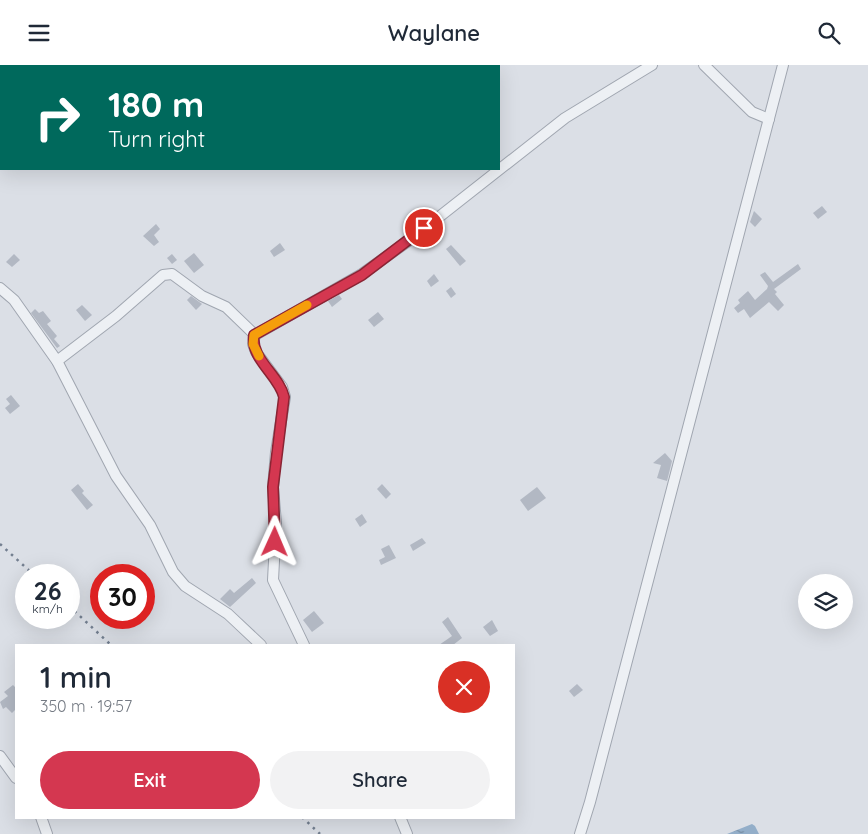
<!DOCTYPE html>
<html lang="en">
<head>
<meta charset="utf-8">
<style>
  :root { --surface:#fff; --page:#f2f2f3; --text:#1f2937; --muted:#747a83; --accent:#d43750 }
  body { margin:0; font-family:Quicksand,sans-serif; background:var(--page); color:var(--text); height:100vh; display:flex; flex-direction:column; font-size:19px; white-space:nowrap }
  * { box-sizing:border-box; margin:0 }
  p { font-size:16px; color:var(--muted) }
  .icon { flex:none; width:28px; height:28px; fill:none; stroke:currentColor; stroke-width:2; stroke-linecap:round; stroke-linejoin:round }
  .map { position:relative; flex:1; overflow:hidden }
  .sheet { position:absolute; left:15px; top:579px; width:500px; height:175px; display:flex; flex-direction:column; background:var(--surface); border-radius:0px; box-shadow:0 5px 20px #0002 }
  .sheet>* { flex:none }
  .top-card { position:absolute; left:0px; top:0px; width:500px; height:105px; box-shadow:0 5px 20px #0002; background:#00695c; color:#fff; overflow:hidden }
  .fabs { position:absolute; left:798px; top:509px; display:grid; gap:10px }
  .fabs a { display:grid; place-items:center; width:55px; height:55px; border-radius:50%; background:var(--surface); box-shadow:0 5px 20px #0002; font-size:25px }
  .speed { position:absolute; left:15px; top:499px; display:flex; gap:10px; font-size:25px; font-weight:700; text-align:center }
  .speed>* { display:grid; place-content:center; width:65px; height:65px; border-radius:50%; background:var(--surface); box-shadow:0 5px 20px #0002; line-height:1 }
  .speed small { font-size:12px; font-weight:400 }
  .speed .limit { border:8px solid #d22; background:#fff; color:#111 }
  .pin { position:absolute; display:grid; place-items:center; width:42px; height:42px; color:#fff; margin:-21px; border:2px solid #fff; border-radius:50%; box-shadow:0 1px 5px #0007 }
  .me { position:absolute; width:55px; margin:-28px; rotate:1deg; stroke-linejoin:round; filter:drop-shadow(0 0 4px #0008) }
  .turn { display:flex; align-items:center; gap:18px; height:105px; padding:0 25px; font-size:22px }
  .turn .icon { width:65px; height:65px; stroke-width:2.5 }
  .turn b { display:block; font-size:35px; line-height:42px }
  .round { display:grid; place-items:center; flex:none; width:52px; height:52px; border-radius:26px; background:var(--page) }
  .overview { display:flex; align-items:center; justify-content:space-between; height:85px; padding:0 25px }
  h1 { font-size:30px; font-weight:600; line-height:38px }
  .action { display:flex; gap:10px; margin-top:auto; padding:10px 25px }
  .action a { flex:1; height:58px; border-radius:30px; background:var(--accent); color:#fff; font-size:20px; font-weight:600; line-height:58px; text-align:center }
  .action a+a { background:var(--page); color:var(--text) }
  header { display:flex; justify-content:space-between; align-items:center; height:65px; padding:0 25px; background:var(--surface); font-size:22px; font-weight:600 }
  .map>svg:first-child { display:block }
</style>
</head>
<body>
<header><svg class="icon" aria-label="menu" viewBox="0 0 24 24"><path d="M4 6h16M4 12h16M4 18h16"/></svg>Waylane<svg class="icon" aria-label="search" viewBox="0 0 24 24"><circle cx="10" cy="10" r="6"/><path d="M15 15l6 6"/></svg></header>
<div class="map">
<svg width="868" height="769" viewBox="0 0 868 769">
  <defs>
    <pattern id="water-ripples" width="26" height="14" patternUnits="userSpaceOnUse" patternTransform="scale(1.25)"><rect width="26" height="14" fill="#93aec9"/><path d="M2 4q2-2 4 0t4 0M15 11q2-2 4 0t4 0" fill="none" stroke="#788ea4"/></pattern>
  </defs>
  <rect width="100%" height="100%" fill="#dbdfe6"/>
  <!-- water -->
  <path fill="url(#water-ripples)" d="M752,759l3,2 4,8h-32z"/>
  <!-- building -->
  <g fill="#b2b8c3">
    <path d="M822,141l5,6 -9,7 -5,-6z"/>
    <path d="M754,146l8,8 -7,8 -5,-5z"/>
    <path d="M156,159l4,5 -6,6 5,7 -5,4 -11,-10z"/>
    <path d="M280,178l5,7 -11,7 -4,-6z"/>
    <path d="M451,180l15,16 -6,5 -14,-17z"/>
    <path d="M194,188l10,12 -10,8 -10,-12z"/>
    <path d="M14,189l6,6 -8,7 -6,-5z"/>
    <path d="M172,189l5,6 -5,4 -5,-6z"/>
    <path d="M798,199l3,5 -27,20 3,3 -2,2 9,11 -6,6 -9,-9 -19,16 -6,-9 -6,4 -4,-5 6,-5 -2,-3 10,-9 7,9 12,-11 1,-3 -8,-11 5,-3 8,10z"/>
    <path d="M434,209l5,7 -8,6 -4,-6z"/>
    <path d="M451,222l5,7 -5,4 -5,-7z"/>
    <path d="M339,230l3,4 -10,8 -4,-6z"/>
    <path d="M191,231l11,8 -6,6 -9,-10z"/>
    <path d="M82,240l10,10 -7,6 -9,-11z"/>
    <path d="M35,244l4,4 4,-2 8,10 -4,3 10,12 -3,3 6,7 -3,2 -26,-35z"/>
    <path d="M378,247l6,7 -10,8 -6,-7z"/>
    <path d="M11,330l9,11 -10,8 -5,-6 5,-4 -4,-5z"/>
    <path d="M665,388l7,8 -5,20 -10,-3 4,-13 -8,-2z"/>
    <path d="M78,419l6,7 -2,2 11,12 -6,5 -16,-20z"/>
    <path d="M382,419l9,10 -5,5 -9,-10z"/>
    <path d="M537,422l9,11 -18,13 -8,-11z"/>
    <path d="M362,449l5,8 -7,5 -5,-8z"/>
    <path d="M422,473l4,5 -13,8 -3,-6z"/>
    <path d="M389,480l7,13 -15,7 -2,-5 6,-3 -4,-8z"/>
    <path d="M252,513l4,5 -26,24 -10,-8 10,-10 4,4z"/>
    <path d="M314,546l10,12 -12,9 -9,-12z"/>
    <path d="M448,552l14,21 -9,7h-14l13,-9 -10,-14z"/>
    <path d="M492,555l6,11 -8,5 -7,-9z"/>
    <path d="M577,619l6,6 -9,7 -5,-6z"/>
    <path d="M13,620l3,3v21l-4,4 -6,-6 -3,2 -3,-7 8,-6 -4,-4z"/>
  </g>
  <g fill="none" stroke-linecap="round" stroke-linejoin="round">
    <!-- minor casing -->
    <g stroke="#a0a6b0" stroke-width="12">
      <g id="minor">
        <path d="M367,0l2,1"/>
        <path d="M704,0l48,47 17,7"/>
        <path d="M0,223l14,12 43,61 59,115 34,49 23,47 12,14 43,28 33,31"/>
        <path d="M57,296l59,-45 47,-41 9,-1 30,22 24,11 29,28"/>
        <path d="M304,580l-31,-65 3,-57 -3,-36 3,-35 9,-55 -3,-10 -26,-35 -3,-8 2,-9 107,-61 49,-35 154,-121 87,-53"/>
        <path d="M0,691l16,22"/>
        <path d="M41,752l6,17"/>
        <path d="M400,752l7,17"/>
        <path d="M580,769l10,-32 193,-737"/>
      </g>
    </g>
    <!-- minor -->
    <use href="#minor" stroke="#edf0f4" stroke-width="10"/>
    <!-- rail -->
    <g stroke="#737f90" stroke-width="2.5" stroke-dasharray="2.5 5" stroke-linecap="butt">
      <path d="M0,479l34,31"/>
      <path d="M69,541l42,39"/>
      <path d="M302,752l18,17"/>
    </g>
  </g>
  <g fill="none" stroke-linecap="round" stroke-linejoin="round">
    <!-- route casing -->
    <g stroke="#8a2434" stroke-width="12">
      <path id="route" d="M275,477l-2,-55 11,-90c-5,-22 -34,-38 -30,-62l108,-60 62,-47"/>
    </g>
    <!-- route -->
    <use href="#route" stroke="#d43750" stroke-width="9"/>
    <!-- slow -->
    <path stroke="#f59e0b" stroke-width="9" d="M259,291l-6,-12 1,-9 53,-30"/>
  </g>
</svg>
<div class="fabs">
<a><svg class="icon" aria-label="layers" viewBox="0 0 24 24"><path d="M12 4l9 5-9 5-9-5zM3 14l9 5 9-5"/></svg></a>
</div>
<div class="speed"><div>26<small>km/h</small></div><div class="limit">30</div></div>
<div class="pin" style="left:424px;top:163px;background:#d93025"><svg class="icon" aria-label="arrive" viewBox="0 0 24 24"><path d="M6 21V4h12l-3 4 3 4H6"/></svg></div>
<svg class="me" style="left:275px;top:477px" viewBox="-20 -20 40 40"><path d="M0-17L14 15 0 8-14 15z" fill="#d43750" stroke="#fff" stroke-width="4"/></svg>
<div class="top-card">
<div class="turn"><svg class="icon" aria-label="right" viewBox="0 0 24 24"><path d="M7 20v-9h11M14 6l5 5-5 5"/></svg><div><b>180 m</b>Turn right</div></div>
</div>
<section class="sheet">
<div class="overview"><div><h1>1 min</h1><p>350 m · 19:57</p></div><a class="round" style="background:#d93025;color:#fff"><svg class="icon" aria-label="close" viewBox="0 0 24 24"><path d="M6 6l12 12M18 6L6 18"/></svg></a></div>
<div class="action"><a>Exit</a><a>Share</a></div>
</section>
</div>
</body>
</html>
